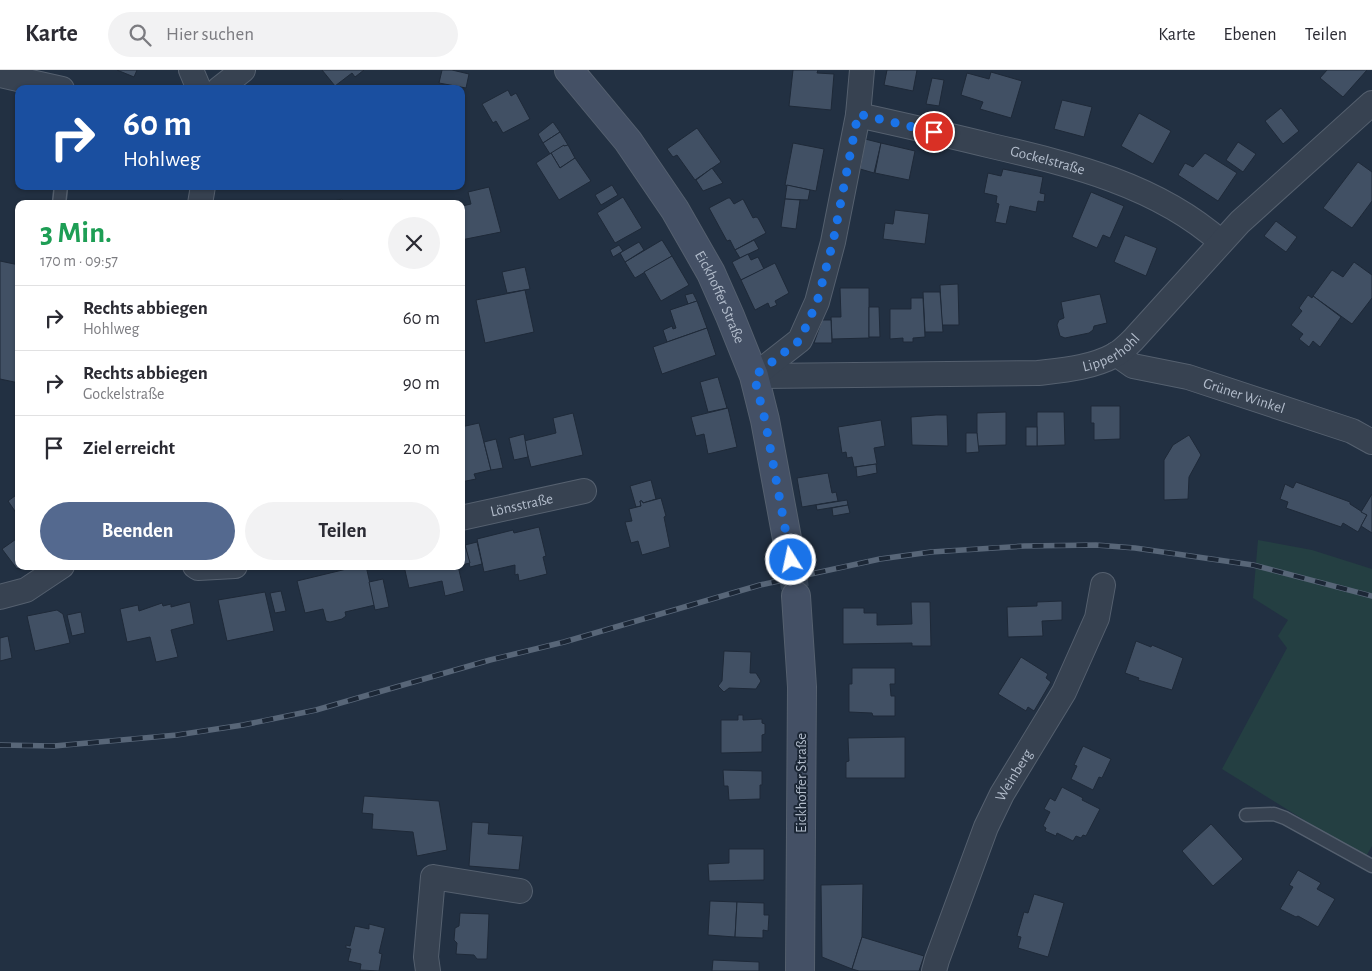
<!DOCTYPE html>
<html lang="de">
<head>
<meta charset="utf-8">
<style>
  :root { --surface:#fff; --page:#f2f2f3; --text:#2b2b33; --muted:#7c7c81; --line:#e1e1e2; --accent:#54698f }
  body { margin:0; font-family:"Alegreya Sans",sans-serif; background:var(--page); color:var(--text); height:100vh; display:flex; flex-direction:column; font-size:19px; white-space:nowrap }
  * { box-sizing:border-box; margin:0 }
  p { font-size:16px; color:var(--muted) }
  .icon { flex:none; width:28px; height:28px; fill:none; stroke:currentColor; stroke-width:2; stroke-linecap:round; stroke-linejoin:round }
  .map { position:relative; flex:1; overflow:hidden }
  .panel { position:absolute; left:15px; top:130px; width:450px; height:370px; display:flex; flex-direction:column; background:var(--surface); border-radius:10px; box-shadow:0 1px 4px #0004 }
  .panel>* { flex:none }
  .banner { position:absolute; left:15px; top:15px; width:450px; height:105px; border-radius:10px; box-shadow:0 1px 4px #0004; background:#1a4fa0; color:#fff; overflow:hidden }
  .pin { position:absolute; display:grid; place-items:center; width:42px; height:42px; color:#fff; margin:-21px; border:2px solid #fff; border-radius:50%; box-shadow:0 1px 5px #0007 }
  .me { position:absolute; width:55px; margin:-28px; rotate:350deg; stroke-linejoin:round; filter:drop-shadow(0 0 4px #0008) }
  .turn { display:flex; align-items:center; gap:18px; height:105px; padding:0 25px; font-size:22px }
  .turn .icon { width:65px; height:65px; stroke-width:2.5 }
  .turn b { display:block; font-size:35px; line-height:42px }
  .round { display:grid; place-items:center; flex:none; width:52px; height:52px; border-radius:26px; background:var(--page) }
  .head { display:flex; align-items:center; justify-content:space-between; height:85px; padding:0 25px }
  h1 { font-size:30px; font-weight:700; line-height:38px; color:#1e9e55 }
  .cta { display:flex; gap:10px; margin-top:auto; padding:10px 25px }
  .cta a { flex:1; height:58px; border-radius:30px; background:var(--accent); color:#fff; font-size:20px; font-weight:700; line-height:58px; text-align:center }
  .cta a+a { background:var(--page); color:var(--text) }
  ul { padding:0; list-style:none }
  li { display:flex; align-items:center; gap:15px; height:65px; padding:0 25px; border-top:1px solid var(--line) }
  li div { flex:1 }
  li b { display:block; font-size:19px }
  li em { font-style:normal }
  header { display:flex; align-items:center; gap:30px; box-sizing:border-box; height:70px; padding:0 25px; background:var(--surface); border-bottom:1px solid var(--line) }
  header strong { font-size:24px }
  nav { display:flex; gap:28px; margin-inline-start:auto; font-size:18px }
  .search { width:350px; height:45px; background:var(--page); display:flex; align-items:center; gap:12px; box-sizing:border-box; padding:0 18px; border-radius:28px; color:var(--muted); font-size:19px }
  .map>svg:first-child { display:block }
</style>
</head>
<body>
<header>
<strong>Karte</strong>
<div class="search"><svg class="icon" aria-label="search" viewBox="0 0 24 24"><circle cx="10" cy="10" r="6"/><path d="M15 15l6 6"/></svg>Hier suchen</div>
<nav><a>Karte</a><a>Ebenen</a><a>Teilen</a></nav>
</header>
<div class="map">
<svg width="1372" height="901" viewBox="0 0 1372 901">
  <rect width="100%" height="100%" fill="#223042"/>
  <!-- green -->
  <path fill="#243f42" d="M1258,470l54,10 60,19v277l-7,12 -143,-89 65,-121 -9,-12 10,-16 -35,-22z"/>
  <!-- building -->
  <g fill="#415064" stroke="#1e2938">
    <path d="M117,0h20l-3,7z"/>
    <path d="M322,0h42l-9,7 -3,-4 -17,13z"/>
    <path d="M442,0h10l17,4 -3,14 -27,-5z"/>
    <path d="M793,0h25l-1,3 17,1 -3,36 -42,-4z"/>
    <path d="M887,0h30l-4,21 -29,-6z"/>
    <path d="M1327,0h40l-24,27 -23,-19z"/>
    <path d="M991,2l31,9 -11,37 -31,-9 3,-7 -22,-7 6,-22 22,6z"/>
    <path d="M932,8l12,2 -5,26 -13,-2z"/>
    <path d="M508,20l3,6 5,-3 14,26 -27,14 -7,-12 -3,2 -11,-19z"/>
    <path d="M1062,30l30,7 -8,30 -30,-8z"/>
    <path d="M1281,38l18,23 -16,13 -18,-23z"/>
    <path d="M1139,43l32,18 -18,33 -32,-18z"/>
    <path d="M553,52l7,10 -17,11 -5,-9z"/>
    <path d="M697,58l24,34 -26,18 -18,-25 -4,2 -6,-8z"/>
    <path d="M560,62l8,13 -18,9 -7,-11z"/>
    <path d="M865,69l16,4 -7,30 -14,-4z"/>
    <path d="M1238,72l18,12 -13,18 -17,-12z"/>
    <path d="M793,73l31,6 -8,42 -31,-6z"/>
    <path d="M881,73l34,8 -6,29 -34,-7z"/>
    <path d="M564,75v1l4,-1 7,13 -15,10 -9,-15z"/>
    <path d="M551,83l9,15 15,-10 16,23 -32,19 -23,-37z"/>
    <path d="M1205,83l32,20 -19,28 -40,-26 7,-12 8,4z"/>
    <path d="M1358,92l14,10v29l-20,27 -29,-20z"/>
    <path d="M712,98l11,15 -20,8 -7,-11z"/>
    <path d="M1003,99l40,8 -3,16 5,1 -1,8 -6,-1 -2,11 -26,-6 -4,18 -11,-2 4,-18 -3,-1 1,-7 -13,-3 4,-20 13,3z"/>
    <path d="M612,115l6,10 -17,10 -6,-10z"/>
    <path d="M787,115l23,5 -2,10 -23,-1z"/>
    <path d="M489,117l12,45 -40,8v-35l1,1 9,-2 -3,-12z"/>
    <path d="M1091,122l33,14 -14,32 -7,-3 -6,13 -25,-11z"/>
    <path d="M623,127l19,31 -27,15 -18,-30z"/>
    <path d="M728,128h2l4,6 9,-5 10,19 3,-1 2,1 8,15 -31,17 -5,-10 -3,1 -18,-33z"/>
    <path d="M342,129l1,5h-21z"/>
    <path d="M785,129l15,1 -4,29 -15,-2z"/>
    <path d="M895,140l34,4 -4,30 -42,-5 2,-16 8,1z"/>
    <path d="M1276,151l21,16 -11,15 -22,-16z"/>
    <path d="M1125,165l32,13 -11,28 -32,-14z"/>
    <path d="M662,170l10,16 -37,22 -10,-16z"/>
    <path d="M754,170l5,9 -19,9 -5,-8z"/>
    <path d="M639,172l5,8 -19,12 -5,-9z"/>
    <path d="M619,175l4,6 -10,6 -3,-7z"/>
    <path d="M748,184l3,6 7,-3 6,12 -23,11 -9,-18z"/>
    <path d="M672,186l17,29 -28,16 -17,-29z"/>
    <path d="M0,191l19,4v118l-19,-4z"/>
    <path d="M1354,192l18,13v23l-20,26 -39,-28 19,-26 11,7z"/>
    <path d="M775,193l14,30 -14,8 2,4 -7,3 -2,-5 -13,7 -14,-30z"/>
    <path d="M525,197l5,22 -23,4 -5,-21z"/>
    <path d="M958,214l1,41h-17l-2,-40z"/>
    <path d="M840,218h29v50l-37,1 -1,-22h10z"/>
    <path d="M525,220l9,42 -49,11 -9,-43z"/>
    <path d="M923,222h17l3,40h-18z"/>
    <path d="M693,223l4,8 -9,3 -3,-9z"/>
    <path d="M1100,224l7,29 -13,3 -1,4 -4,3 -24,5 -5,-2 -3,-11 2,-5 5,-2 -3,-16z"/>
    <path d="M1308,225l4,3 1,-2 28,21 -21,30 -7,-6 -4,6 -10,-8 4,-5 -12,-9 11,-14 -3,-3z"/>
    <path d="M911,228h12l2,39 -12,1v4h-10v-4l-13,1v-30h21z"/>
    <path d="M697,231l10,27 -40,14 -4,-12 9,-4 1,3 3,-1 -6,-18z"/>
    <path d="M869,237h10l1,30h-11z"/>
    <path d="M822,250h9l1,23h-18z"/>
    <path d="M707,258l9,27 -54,19 -9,-27z"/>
    <path d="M718,307l9,31 -19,4 -8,-30z"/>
    <path d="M1091,336h29v33l-26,1v-17h-3z"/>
    <path d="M728,338l9,39 -29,7 -4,-20 -8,2 -5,-19z"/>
    <path d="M1006,342v33l-29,1v-33z"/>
    <path d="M1037,342h27l1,33 -28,1z"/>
    <path d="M573,343l10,42 -52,12 -7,-26 32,-8 -3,-15z"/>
    <path d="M936,345h11l1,31 -36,-1 -1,-28z"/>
    <path d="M881,350l4,26 -11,2 3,16 -23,3 -2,-10 -5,1 -1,-6 -4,1 -4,-26z"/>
    <path d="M479,353l12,47 -17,4 2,5 -15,3v-55z"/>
    <rect x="1026" y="357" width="11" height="19"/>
    <path d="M966,363h11l2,19 -13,1z"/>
    <path d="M524,364l4,23 -14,3 -5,-22z"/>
    <path d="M1189,365l12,20 -12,22 -1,22 -24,1v-40l9,-15z"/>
    <path d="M496,369l7,29 -12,2 -7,-28z"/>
    <path d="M876,394l1,9 -20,4 -1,-10z"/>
    <path d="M828,403l4,20 4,-1 2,9 -36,6 -5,-29z"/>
    <path d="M651,410l5,19 -13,4 -1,-2h-2l1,5 -5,1 -6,-21z"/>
    <path d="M1296,412l54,20v2l17,11 -9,17 -15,-9 -2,4 -55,-19 2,-6 -8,-3 5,-15 8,4z"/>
    <path d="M19,423v24l-11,-16z"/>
    <path d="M1372,424v39l-11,-7 6,-11 -6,-3z"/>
    <path d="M661,428l5,18 -2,1 6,30 -28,8 -4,-14 -7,2 -6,-21 7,-1 -3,-12 12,-3 -1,-5h2l1,2z"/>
    <path d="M847,430l1,5 -31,5 -1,-5z"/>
    <path d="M848,435l2,8 -17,3 -1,-8z"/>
    <path d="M539,457l7,29 -3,1 4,17 -28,7 -1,-7 -3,1v-10l-31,7 -7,-33 36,-9 1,3z"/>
    <path d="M19,467v29h2l-4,3 -15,-20z"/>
    <path d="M477,472l5,22 -12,3 -5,-22z"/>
    <path d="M461,475h4l5,18 -9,2z"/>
    <path d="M359,496h7l9,39 -30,7 1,4 -4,3 -12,3 -4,-1 -3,-12 -18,4 -8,-32z"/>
    <path d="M404,496h54l6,25 -19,5 -3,-15 -33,7z"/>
    <path d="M383,509l6,28 -14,3 -6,-28z"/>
    <path d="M281,521l5,20 -11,2 -5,-20z"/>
    <path d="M265,522l9,39 -47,10 -9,-41z"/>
    <path d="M1062,531v19l-20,1 1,15 -35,1 -1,-30 30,-1v-4z"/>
    <path d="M190,532l4,22 -23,6 7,27 -22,5 -6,-25 -23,5 -7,-33 18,-4 1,6 23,-8 1,3 8,-2v3z"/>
    <path d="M911,532h19l1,44h-19v-3l-69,1v-36h21v5h13v12l35,-1z"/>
    <path d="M57,540l6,4 7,29 -35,8 -8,-35z"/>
    <path d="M81,542l4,21 -13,3 -5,-21z"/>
    <path d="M8,566l4,22 -12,3v-23z"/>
    <path d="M1136,571l15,6 1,-2 31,13 -11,32 -34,-10 1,-2 -14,-5z"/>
    <path d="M724,581l27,1 -1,21h6l5,8 -5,8 -27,-1 -5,4 -6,-6 4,-5z"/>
    <path d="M1021,587l27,17 -2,4 5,4 -17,29 -6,-4 -2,4 -28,-17z"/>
    <path d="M852,598h43v16h-5l1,12h4v20h-22l-1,-3 -23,-1v-28h3z"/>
    <path d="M738,645h5v5l19,-1v4l3,1v10l-3,1v17l-41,1v-33h17z"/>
    <path d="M905,667v41h-59v-16l3,-1 -1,-23z"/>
    <path d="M1083,676l28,13 -9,19 -3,-1 -6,13 -22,-11 6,-13 -3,-1z"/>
    <path d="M723,700l39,1v14h-2v14l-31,1 -1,-14h-4z"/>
    <path d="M1062,717l21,11 -1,2 18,9 -14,27 -3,-1 -2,3 -5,-2 -3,5 -16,-8 -1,3 -11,-5 1,-3 -3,-2 7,-14 -6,-3 6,-11 5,3z"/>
    <path d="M364,726l75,5 8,49 -30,6 -4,-24 -41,-3 1,-15 -11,-1z"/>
    <path d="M472,752l17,1 -1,11 35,2 -4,34 -50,-4z"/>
    <path d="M1211,754l32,35 -30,27 -31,-35z"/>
    <path d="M729,779h35v31l-55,1 -1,-17 21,-1z"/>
    <path d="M1298,800l23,13 -4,6 18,10 -17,28 -20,-11 -2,1 -16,-8 13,-22 -4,-2z"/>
    <path d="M863,814l-1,53 -10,32 -30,-12 -1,-72z"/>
    <path d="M1034,824l30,9 -16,54 -30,-9 3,-11 -4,-1 7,-24 4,1z"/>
    <path d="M710,831l27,1 -2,35 -27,-2z"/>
    <path d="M737,832l27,1v12h5l-1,16 -5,-1v8l-28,-1z"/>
    <path d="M460,843l29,1 -2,45h-10l-3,-4 -18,-1 1,-11 -3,-3 1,-12 4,-2z"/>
    <path d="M369,854l16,4 -6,25 3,1 -3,17 -19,-1 1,-6 -13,-3 3,-12 -5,-1v-3l4,1 5,-20 14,3z"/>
    <path d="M862,867l62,19 -5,15h-60l-7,-2z"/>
    <path d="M713,890l46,2v9h-47z"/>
  </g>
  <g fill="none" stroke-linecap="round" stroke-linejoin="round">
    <!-- secondary-tunnel -->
    <path stroke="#384557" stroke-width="28" stroke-dasharray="28 14" stroke-linecap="butt" d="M791,490l5,36"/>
    <!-- service casing -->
    <g stroke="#55606f" stroke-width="15">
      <g id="service">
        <path d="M59,134l2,-18"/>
        <path d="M1246,745l28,-1 11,4 87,48"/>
      </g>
    </g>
    <!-- minor casing -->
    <g stroke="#55606f" stroke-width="26">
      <g id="minor">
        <path d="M191,0l8,19"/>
        <path d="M0,5l62,14"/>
        <path d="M219,19l24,-19"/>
        <path id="s1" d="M858,45c45,10 90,20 134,31 81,19 165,39 229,96"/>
        <path d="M200,134l3,-18"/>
        <path id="s2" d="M1116,284l17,12 55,11 164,54 20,11"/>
        <path id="s3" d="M754,306l284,-3c26,-3 53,-5 77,-18 7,-4 13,-10 18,-15l107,-118 132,-119"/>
        <path d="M754,306l46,-36 17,-38 16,-60 25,-127 4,-45"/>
        <path id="s4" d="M461,448l123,-27"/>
        <path d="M195,496l3,2 37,-2"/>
        <path d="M0,527l26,-7 36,-24"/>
        <path d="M428,901l-2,-14 7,-80 87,14"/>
        <path id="s5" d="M934,901l3,-11 49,-133 16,-33 62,-102 33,-74 6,-33"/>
      </g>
    </g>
    <!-- secondary casing -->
    <g stroke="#55606f" stroke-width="30">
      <g id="secondary">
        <path id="s6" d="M569,0l59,71 47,69 36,63 19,43 24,60 11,44 26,140"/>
        <path d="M796,526l6,91 -2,284"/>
      </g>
    </g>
    <!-- service -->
    <use href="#service" stroke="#374251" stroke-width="12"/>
    <!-- minor -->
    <use href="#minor" stroke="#374251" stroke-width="24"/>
    <!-- secondary -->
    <use href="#secondary" stroke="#445065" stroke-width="28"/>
    <!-- rail casing -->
    <g stroke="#586678" stroke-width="5.5">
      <path id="rail" d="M0,675l54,1 123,-11 66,-10 73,-15 174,-50 74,-18 196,-57 120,-26 51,-7 93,-6 72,-1 39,3 118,17 119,31"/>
    </g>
    <!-- rail -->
    <use href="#rail" stroke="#1c2736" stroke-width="4" stroke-dasharray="11" stroke-linecap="butt"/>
  </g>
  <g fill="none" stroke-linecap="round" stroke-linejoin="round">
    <!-- route -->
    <path stroke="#1a73e8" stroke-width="9" stroke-dasharray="0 16.2" d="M791,490l-26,-140 -11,-44 46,-36 17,-38 16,-60 25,-128 76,18"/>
  </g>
  <g text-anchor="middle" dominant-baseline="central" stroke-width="4" stroke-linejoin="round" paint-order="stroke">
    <!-- street labels -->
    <g font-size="15" fill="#b3bdcc" stroke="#1c2736">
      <text stroke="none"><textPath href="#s1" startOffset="195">Gockelstraße</textPath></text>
      <text stroke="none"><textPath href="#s6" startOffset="274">Eickhoffer Straße</textPath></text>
      <text stroke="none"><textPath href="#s3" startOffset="361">Lipperhohl</textPath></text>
      <text stroke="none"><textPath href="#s2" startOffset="136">Grüner Winkel</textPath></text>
      <text stroke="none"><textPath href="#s4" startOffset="62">Lönsstraße</textPath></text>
      <text stroke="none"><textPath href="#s5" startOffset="212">Weinberg</textPath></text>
      <text transform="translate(801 713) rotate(-90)">Eickhoffer Straße</text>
    </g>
  </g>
</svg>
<div class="pin" style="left:934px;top:62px;background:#d93025"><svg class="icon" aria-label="arrive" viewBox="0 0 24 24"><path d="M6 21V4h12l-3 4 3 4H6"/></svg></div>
<svg class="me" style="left:791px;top:490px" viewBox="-20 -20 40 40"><circle r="17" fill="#1a73e8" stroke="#fff" stroke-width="3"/><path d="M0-11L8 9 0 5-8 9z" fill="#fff"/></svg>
<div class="banner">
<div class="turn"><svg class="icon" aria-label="right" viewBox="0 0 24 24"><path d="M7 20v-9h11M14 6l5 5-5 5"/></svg><div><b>60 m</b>Hohlweg</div></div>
</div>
<section class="panel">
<div class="head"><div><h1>3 Min.</h1><p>170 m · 09:57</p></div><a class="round"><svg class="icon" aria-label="close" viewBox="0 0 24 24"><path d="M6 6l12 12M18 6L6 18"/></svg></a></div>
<ul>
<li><svg class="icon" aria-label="right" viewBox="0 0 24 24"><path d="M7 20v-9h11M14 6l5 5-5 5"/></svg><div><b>Rechts abbiegen</b><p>Hohlweg</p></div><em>60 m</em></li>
<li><svg class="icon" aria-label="right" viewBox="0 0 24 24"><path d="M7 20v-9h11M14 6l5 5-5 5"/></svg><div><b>Rechts abbiegen</b><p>Gockelstraße</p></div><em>90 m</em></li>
<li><svg class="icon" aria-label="arrive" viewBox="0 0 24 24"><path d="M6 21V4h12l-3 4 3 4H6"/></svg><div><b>Ziel erreicht</b></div><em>20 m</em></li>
</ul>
<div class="cta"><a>Beenden</a><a>Teilen</a></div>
</section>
</div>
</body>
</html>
